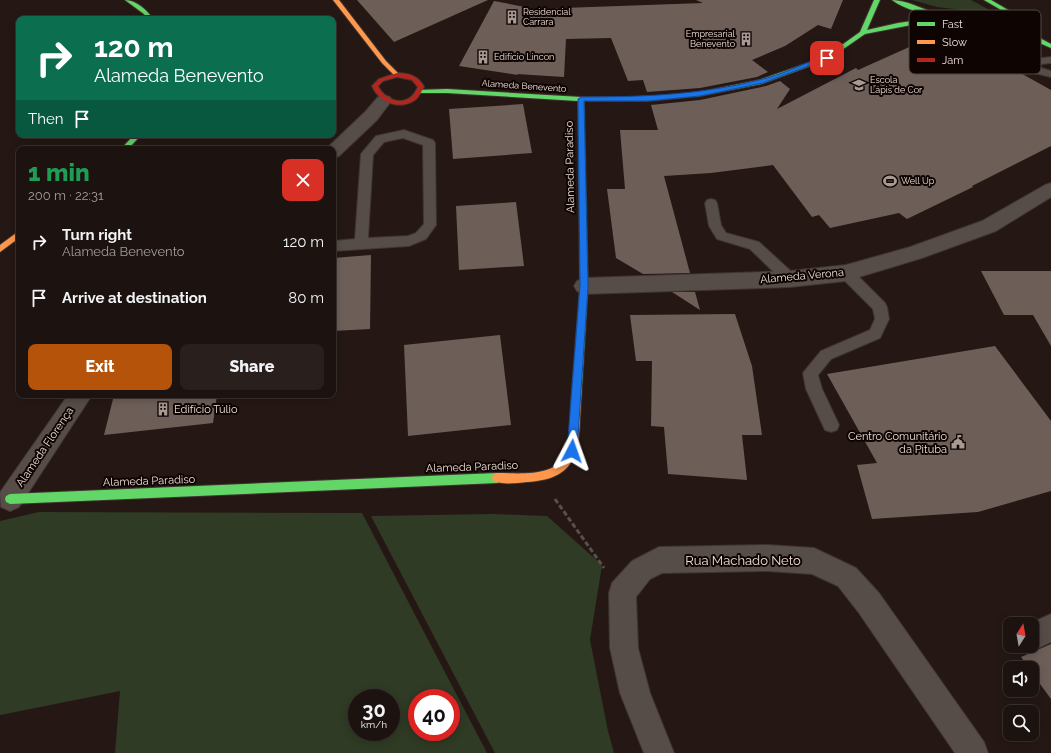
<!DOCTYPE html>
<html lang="en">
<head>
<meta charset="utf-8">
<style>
  :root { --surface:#1c120f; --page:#29201d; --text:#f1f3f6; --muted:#a09e9e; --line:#3a322f; --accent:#b45309 }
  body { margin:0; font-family:Raleway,sans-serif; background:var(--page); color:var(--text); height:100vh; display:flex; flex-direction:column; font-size:15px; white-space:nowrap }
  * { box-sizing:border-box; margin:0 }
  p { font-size:13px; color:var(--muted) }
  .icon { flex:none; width:22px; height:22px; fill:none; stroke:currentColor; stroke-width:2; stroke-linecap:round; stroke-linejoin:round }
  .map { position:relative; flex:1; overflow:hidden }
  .panel { position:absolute; left:16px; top:146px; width:320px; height:252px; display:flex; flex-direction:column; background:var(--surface); border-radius:8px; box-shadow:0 2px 10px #0003,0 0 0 1px var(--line) }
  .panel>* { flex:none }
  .guide { position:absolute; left:16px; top:16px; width:320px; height:122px; border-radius:8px; box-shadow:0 2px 10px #0003,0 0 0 1px var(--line); background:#0b6e4f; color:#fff; overflow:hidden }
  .needle { width:26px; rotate:11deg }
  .buttons { position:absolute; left:1003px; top:617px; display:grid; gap:8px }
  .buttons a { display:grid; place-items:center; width:36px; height:36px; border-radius:8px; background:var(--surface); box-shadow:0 2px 10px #0003,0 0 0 1px var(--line); font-size:20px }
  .speed { position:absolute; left:348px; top:689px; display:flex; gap:8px; font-size:20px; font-weight:700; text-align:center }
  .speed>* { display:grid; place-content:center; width:52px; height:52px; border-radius:50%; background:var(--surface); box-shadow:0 2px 10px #0003,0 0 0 1px var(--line); line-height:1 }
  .speed small { font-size:10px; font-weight:400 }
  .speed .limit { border:6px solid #d22; background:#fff; color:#111 }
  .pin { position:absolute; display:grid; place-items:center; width:34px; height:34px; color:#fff; margin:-17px; border-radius:8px; box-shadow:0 2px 6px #0006 }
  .me { position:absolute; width:44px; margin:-22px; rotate:4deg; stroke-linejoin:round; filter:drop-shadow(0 0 3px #0008) }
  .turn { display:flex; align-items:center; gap:14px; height:84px; padding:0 12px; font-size:18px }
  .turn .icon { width:52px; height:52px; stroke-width:2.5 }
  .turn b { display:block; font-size:28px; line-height:34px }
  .then { display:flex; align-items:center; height:38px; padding:0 12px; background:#0003; gap:8px; font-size:15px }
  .round { display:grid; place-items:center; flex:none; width:42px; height:42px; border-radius:8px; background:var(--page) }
  .headline { display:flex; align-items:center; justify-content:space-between; height:68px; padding:0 12px }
  h1 { font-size:24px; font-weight:800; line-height:30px; color:#1e9e55 }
  .cta { display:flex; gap:8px; margin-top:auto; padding:8px 12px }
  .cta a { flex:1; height:46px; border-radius:8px; background:var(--accent); color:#fff; font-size:16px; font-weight:800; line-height:46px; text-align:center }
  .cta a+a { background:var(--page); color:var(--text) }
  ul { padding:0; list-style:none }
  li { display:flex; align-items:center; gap:12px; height:56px; padding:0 12px }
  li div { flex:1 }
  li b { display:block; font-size:15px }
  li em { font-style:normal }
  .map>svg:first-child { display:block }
</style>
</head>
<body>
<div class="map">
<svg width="1051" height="753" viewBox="0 0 1051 753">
  <rect width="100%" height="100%" fill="#251814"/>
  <!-- green -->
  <g fill="#2f3b24" fill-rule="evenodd">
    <path d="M912,0h59l26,14 -60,-7z"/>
    <path d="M39,512l323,1 125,240h-372l5,-62 -120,24v-194zM357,698h34v34h-34zM417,698h34v34h-34z"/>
    <path d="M492,514l55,2 55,49 -12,75 18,91 6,22h-119l-124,-237z"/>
  </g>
  <!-- building -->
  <g fill="#6d5e58">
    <path d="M357,0h131l-94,42z"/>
    <path d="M696,0h147l-12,29 -13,-4 -33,21 -33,14 16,12 -11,5 -57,11 -53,4 -4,-12 -15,1 -17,-43 -45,1 -2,38 -47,-3 1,1 -59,-9 35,-65 41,8 168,-6z"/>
    <path d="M925,40l18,11 20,-10 88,49v56l-79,40 1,1 -66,32 -8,-6 -69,15 -11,-13 -7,2 -39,-52 -62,8 -47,3 26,97 -47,1 -27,-16 -9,-69h18l-5,-59h38l-7,-25 49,-5 66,-14 14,-5 10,8 -13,20 79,-41 2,2z"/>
    <path d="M523,104l9,49 -79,6 -4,-50z"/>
    <path d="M516,202l8,64 -65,4 -3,-64z"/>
    <path d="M371,255l-1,74 -37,2v-73z"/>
    <path d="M981,271h70v75l-18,-31h-29z"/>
    <path d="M672,292h23l5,18z"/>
    <path d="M735,314l17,52 10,69h-20l5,45 -79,-6 -4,-47 -13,-1 1,-65h-16l-6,-46z"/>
    <path d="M500,335l11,90 -103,11 -4,-91z"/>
    <path d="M995,346l56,75v70l-73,21 -106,7 -15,-54 20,-2 -50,-89z"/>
    <path d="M114,395h103l-4,28 -109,12z"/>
    <path d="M1051,644v55l-19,-26v-5h-3l-8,-11z"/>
  </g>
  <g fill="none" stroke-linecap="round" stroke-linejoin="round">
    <!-- lane casing -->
    <g stroke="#3f3431" stroke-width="2">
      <g id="lane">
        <path d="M1051,57v6l-19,2 19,6v6l-25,-6 -6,-8 5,-3z"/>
        <path d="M404,130l29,10 2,3 1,82 -10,14 -17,7 -76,5v-10l22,-2 6,-85 15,-18zM403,138l20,7 1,79 -8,9 -8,3 -40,2 5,-83 11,-13z"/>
        <path d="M711,199l4,1 2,3 4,22 5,8 33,9 36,33 2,4 -2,4 -5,1 -5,-1 -35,-34 -33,-10 -8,-13 -4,-23 2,-3z"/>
        <path d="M846,268l5,1 34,34 2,4 2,12 -9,19 -49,21 -13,16 4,14 17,36 -2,5 -6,2 -6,-2 -19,-41 -3,-16 18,-22 49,-21 5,-11 -2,-10 -32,-32 -2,-4 2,-4z"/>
      </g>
    </g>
    <!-- street casing -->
    <g stroke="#3f3431" stroke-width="2">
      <g id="street">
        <path d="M384,95l6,2 2,3 -15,20 -38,36 -6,2v-9l-6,-1 38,-36 13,-15z"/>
        <path d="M1051,183v14l-55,34 -74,27 -76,23 -56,6 -206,7 -7,-3 -3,-5 3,-5 7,-3 206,-7 56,-6 64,-18 72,-26 63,-36z"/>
        <path d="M68,395h24l-73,112 -9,4 -9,-4 -1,-14 1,-2z"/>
        <path d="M768,545l46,3 42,20 23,25 105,149 4,11h-33l-96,-140 -21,-27 -26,-12 -44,-3 -106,2 -12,6 -14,18 2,51 12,45 24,60h-30l-24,-60 -10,-45 -1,-55 3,-10 20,-22 27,-14z"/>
        <path d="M1051,614v28l-19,9 -10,-4 10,-1v-22h-3z"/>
      </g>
    </g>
    <!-- fast casing -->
    <g stroke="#3f3431" stroke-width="2">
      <g id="fast">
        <path d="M125,0c11,0 22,10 28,19h-6l-3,-5z"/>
        <path d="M874,0h6l-13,30 31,-7 41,-6 3,2 -77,15 -36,25 -68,25 -61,12 -53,5h-63l4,185 -7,116 -2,3 -3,1 -3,-1 -2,-3 9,-116 -2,-185 -131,-8h-28l-3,-2 1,-1 30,-1 134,8h66l53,-5 59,-12 66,-23 35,-25z"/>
        <path d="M892,0c14,0 30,9 44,13 42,10 75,8 115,31v4c-14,-5 -25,-14 -39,-18 -32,-8 -95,-11 -120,-30z"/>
        <path d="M984,0h7l43,25 -5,1z"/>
        <path d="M134,135h7l-13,14h-7z"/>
        <path d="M497,473l4,2 1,3 -1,3 -4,2 -487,21 -4,-2 -1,-3 1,-3 4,-2z"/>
      </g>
    </g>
    <!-- slow casing -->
    <g stroke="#3f3431" stroke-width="2">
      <g id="slow">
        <path d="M333,0h6l47,61 13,13v2h-4l-13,-13z"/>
        <path d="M19,231v7l-19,14v-7z"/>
        <path d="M576,398l3,1 2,3c-3,43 2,77 -54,80 -10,1 -24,3 -34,-1l-1,-3 1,-3 4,-2c22,0 60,5 70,-21 5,-15 3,-34 4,-50l2,-3z"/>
      </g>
    </g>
    <!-- jam casing -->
    <g stroke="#3f3431" stroke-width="2">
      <path id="jam" d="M397,73c12,0 22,3 27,14 -3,5 -5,10 -9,13 -16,11 -36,2 -43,-14l7,-7zM397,77l15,3 6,7c-2,3 -3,6 -5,8 -11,12 -29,4 -35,-9l5,-5z"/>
    </g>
    <!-- path -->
    <path stroke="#584e4a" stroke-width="3" stroke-dasharray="5 2.5" stroke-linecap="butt" d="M555,499l49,69"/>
    <!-- lane -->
    <use href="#lane" fill="#564c48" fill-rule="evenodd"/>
    <!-- street -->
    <use href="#street" fill="#564c48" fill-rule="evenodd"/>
    <!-- fast -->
    <use href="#fast" fill="#63d668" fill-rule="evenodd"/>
    <!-- slow -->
    <use href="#slow" fill="#ff974d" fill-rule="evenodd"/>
    <!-- jam -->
    <use href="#jam" fill="#b3261e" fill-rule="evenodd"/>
  </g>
  <!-- route -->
  <path fill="#1a73e8" stroke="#114b97" d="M824,56l6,2 -67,25 -63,13 -52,5h-64l4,185 -11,165 -1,3 -4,1 -3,-1 -2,-3 13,-165 -2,-187 3,-2c60,0 119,-2 178,-17 22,-5 44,-16 65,-24z"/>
  <!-- icons -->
  <defs>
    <g id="building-bare" transform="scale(1.08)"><path d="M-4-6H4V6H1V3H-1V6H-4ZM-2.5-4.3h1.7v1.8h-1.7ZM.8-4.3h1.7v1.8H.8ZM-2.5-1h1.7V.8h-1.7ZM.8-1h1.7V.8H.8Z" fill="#a89993" stroke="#0e0503" stroke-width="2.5" paint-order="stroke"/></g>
    <g id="school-bare" transform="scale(1.08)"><path d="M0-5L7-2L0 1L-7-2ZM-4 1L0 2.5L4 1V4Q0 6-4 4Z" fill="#a89993" stroke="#0e0503" stroke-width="2.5" paint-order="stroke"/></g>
    <g id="stadium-bare" transform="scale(1.08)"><path d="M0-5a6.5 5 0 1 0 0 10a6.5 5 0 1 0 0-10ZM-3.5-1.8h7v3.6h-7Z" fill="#a89993" stroke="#0e0503" stroke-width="2.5" paint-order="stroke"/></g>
    <g id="civic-bare" transform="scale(1.08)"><path d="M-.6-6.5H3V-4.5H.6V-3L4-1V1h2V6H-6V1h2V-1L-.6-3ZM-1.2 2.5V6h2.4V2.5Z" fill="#a89993" stroke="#0e0503" stroke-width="2.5" paint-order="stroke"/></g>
  </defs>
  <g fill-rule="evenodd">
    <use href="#building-bare" x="512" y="17"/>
    <use href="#building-bare" x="746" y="39"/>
    <use href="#building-bare" x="483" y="57"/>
    <use href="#school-bare" x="859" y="85"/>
    <use href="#stadium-bare" x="890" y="181"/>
    <use href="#building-bare" x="163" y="409"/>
    <use href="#civic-bare" x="958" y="442"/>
  </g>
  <g text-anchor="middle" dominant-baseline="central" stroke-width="4" stroke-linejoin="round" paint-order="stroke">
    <!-- far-poi labels -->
    <g font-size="9" fill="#efded8" stroke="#0e0503" text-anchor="start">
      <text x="523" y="12">Residencial<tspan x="523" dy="10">Carrara</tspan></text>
      <text x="735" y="34" text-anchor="end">Empresarial<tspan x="735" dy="10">Benevento</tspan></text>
      <text x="494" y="57">Edifício Lincon</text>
      <text x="870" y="80">Escola<tspan x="870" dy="10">Lápis de Cor</tspan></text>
      <text x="901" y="181">Well Up</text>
    </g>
    <!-- far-street labels -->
    <g font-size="9" fill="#efded8" stroke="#0e0503">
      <text transform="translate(524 86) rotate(4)">Alameda Benevento</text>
    </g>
    <!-- street labels -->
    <g font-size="11" fill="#efded8" stroke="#0e0503">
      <text transform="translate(570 167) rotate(-91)">Alameda Paradiso</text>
      <text transform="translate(802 276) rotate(-5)">Alameda Verona</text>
      <text transform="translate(45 447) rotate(-56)">Alameda Florença</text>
      <text transform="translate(472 467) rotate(-2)">Alameda Paradiso</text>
      <text transform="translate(149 481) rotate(-2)">Alameda Paradiso</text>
    </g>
    <!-- poi labels -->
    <g font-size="11" fill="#efded8" stroke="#0e0503" text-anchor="start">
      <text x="174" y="409">Edifício Túlio</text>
      <text x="947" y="436" text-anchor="end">Centro Comunitário<tspan x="947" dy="13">da Pituba</tspan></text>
    </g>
    <!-- near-street labels -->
    <g font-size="13" fill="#efded8" stroke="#0e0503">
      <text x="743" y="560">Rua Machado Neto</text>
    </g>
  </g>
  <!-- legend -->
  <rect x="909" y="10" width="132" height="64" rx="6" fill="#0e0503" stroke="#524643" stroke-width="1"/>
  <rect x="917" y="22" width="18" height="4" fill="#63d668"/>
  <rect x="917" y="40" width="18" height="4" fill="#ff974d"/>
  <rect x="917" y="58" width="18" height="4" fill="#b3261e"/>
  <g font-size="11" fill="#efded8">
    <text x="942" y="28">Fast</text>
    <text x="942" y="46">Slow</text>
    <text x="942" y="64">Jam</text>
  </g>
</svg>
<div class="buttons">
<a><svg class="needle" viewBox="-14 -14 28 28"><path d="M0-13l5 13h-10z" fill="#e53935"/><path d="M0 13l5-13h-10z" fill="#a09e9e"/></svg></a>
<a><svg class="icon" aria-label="sound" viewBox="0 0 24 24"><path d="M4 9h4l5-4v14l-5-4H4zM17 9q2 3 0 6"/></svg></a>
<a><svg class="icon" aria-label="search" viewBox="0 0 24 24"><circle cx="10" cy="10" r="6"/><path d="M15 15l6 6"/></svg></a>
</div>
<div class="speed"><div>30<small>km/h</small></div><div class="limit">40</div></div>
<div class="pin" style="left:827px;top:58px;background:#d93025"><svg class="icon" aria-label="arrive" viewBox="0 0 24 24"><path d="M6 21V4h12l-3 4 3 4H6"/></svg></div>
<svg class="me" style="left:572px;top:451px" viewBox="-20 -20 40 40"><path d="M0-17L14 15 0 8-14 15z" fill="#1a73e8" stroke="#fff" stroke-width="4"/></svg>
<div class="guide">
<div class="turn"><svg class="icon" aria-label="right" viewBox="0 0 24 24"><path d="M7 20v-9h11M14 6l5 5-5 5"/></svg><div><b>120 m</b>Alameda Benevento</div></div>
<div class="then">Then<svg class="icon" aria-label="arrive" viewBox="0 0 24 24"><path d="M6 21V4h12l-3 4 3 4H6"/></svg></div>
</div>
<section class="panel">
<div class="headline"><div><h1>1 min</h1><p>200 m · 22:31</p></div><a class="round" style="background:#d93025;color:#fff"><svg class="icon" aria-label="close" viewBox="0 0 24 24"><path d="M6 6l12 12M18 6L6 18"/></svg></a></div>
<ul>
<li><svg class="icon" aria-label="right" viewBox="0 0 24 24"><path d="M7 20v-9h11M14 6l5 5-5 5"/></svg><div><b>Turn right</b><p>Alameda Benevento</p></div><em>120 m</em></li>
<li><svg class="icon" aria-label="arrive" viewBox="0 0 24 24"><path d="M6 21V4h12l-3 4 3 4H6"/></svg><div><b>Arrive at destination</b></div><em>80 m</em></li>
</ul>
<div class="cta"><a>Exit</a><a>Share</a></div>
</section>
</div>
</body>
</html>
